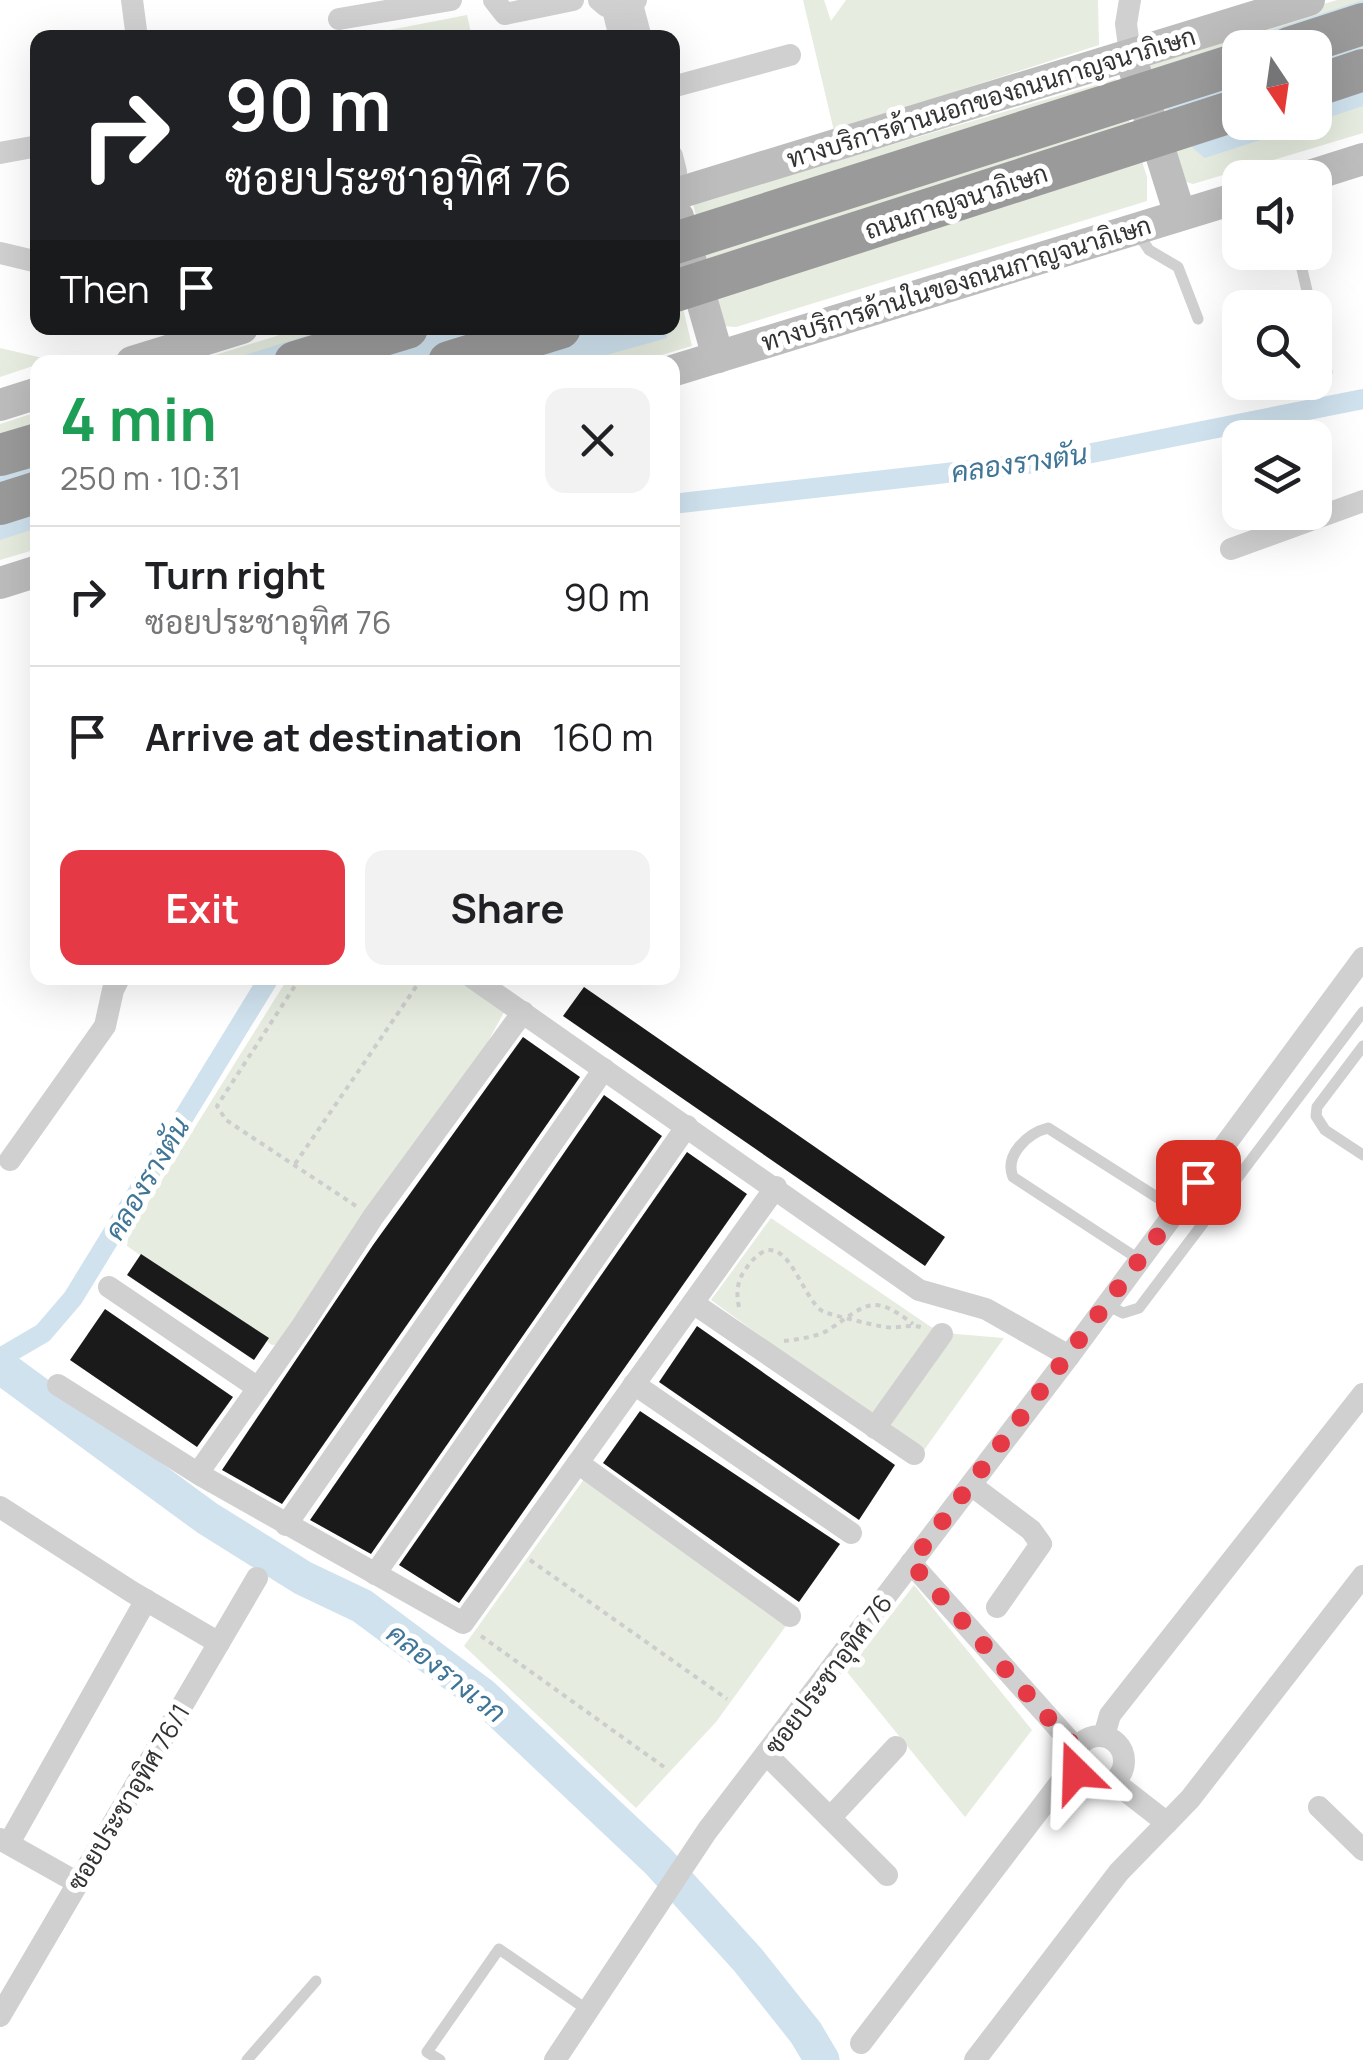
<!DOCTYPE html>
<html lang="en">
<head>
<meta charset="utf-8">
<style>
  :root { --surface:#fff; --page:#f2f2f2; --text:#202124; --muted:#757577; --line:#e0e0e0; --accent:#e63946 }
  body { margin:0; font-family:Manrope,Sarabun,sans-serif; background:var(--page); color:var(--text); height:100vh; display:flex; flex-direction:column; font-size:38px; white-space:nowrap }
  * { box-sizing:border-box; margin:0 }
  p { font-size:32px; color:var(--muted) }
  .icon { flex:none; width:55px; height:55px; fill:none; stroke:currentColor; stroke-width:2; stroke-linecap:round; stroke-linejoin:round }
  .map { position:relative; flex:1; overflow:hidden }
  .drawer { position:absolute; left:30px; top:355px; width:650px; height:630px; display:flex; flex-direction:column; background:var(--surface); border-radius:20px; box-shadow:0 10px 40px #0002 }
  .drawer>* { flex:none }
  .top-card { position:absolute; left:30px; top:30px; width:650px; height:305px; border-radius:20px; box-shadow:0 10px 40px #0002; background:#202124; color:#fff; overflow:hidden }
  .needle { width:65px; rotate:167deg }
  .buttons { position:absolute; left:1222px; top:30px; display:grid; gap:20px }
  .buttons a { display:grid; place-items:center; width:110px; height:110px; border-radius:20px; background:var(--surface); box-shadow:0 10px 40px #0002; font-size:50px }
  .pin { position:absolute; display:grid; place-items:center; width:85px; height:85px; color:#fff; margin:-42px; border-radius:20px; box-shadow:0 5px 15px #0006 }
  .me { position:absolute; width:110px; margin:-55px; rotate:338deg; stroke-linejoin:round; filter:drop-shadow(0 0 8px #0008) }
  .turn { display:flex; align-items:center; gap:35px; height:210px; padding:0 30px; font-size:45px }
  .turn .icon { width:130px; height:130px; stroke-width:2.5 }
  .turn b { display:block; font-size:70px; line-height:85px }
  .then { display:flex; align-items:center; height:95px; padding:0 30px; background:#0003; gap:20px; font-size:38px }
  .round { display:grid; place-items:center; flex:none; width:105px; height:105px; border-radius:20px; background:var(--page) }
  .head { display:flex; align-items:center; justify-content:space-between; height:170px; padding:0 30px }
  h1 { font-size:60px; font-weight:700; line-height:75px; color:#1e9e55 }
  .button { display:flex; gap:20px; margin-top:auto; padding:20px 30px }
  .button a { flex:1; height:115px; border-radius:20px; background:var(--accent); color:#fff; font-size:40px; font-weight:700; line-height:115px; text-align:center }
  .button a+a { background:var(--page); color:var(--text) }
  ul { padding:0; list-style:none }
  li { display:flex; align-items:center; gap:30px; height:140px; padding:0 30px; border-top:2px solid var(--line) }
  li div { flex:1 }
  li b { display:block; font-size:38px }
  li em { font-style:normal }
  .map>svg:first-child { display:block }
</style>
</head>
<body>
<div class="map">
<svg width="1363" height="2060" viewBox="0 0 1363 2060">
  <rect width="100%" height="100%" fill="#fff"/>
  <!-- green -->
  <g fill="#e6ecdf" fill-rule="evenodd">
    <path d="M803,0h21l7,21 15,-21h252l1,45 -265,86z"/>
    <path d="M1337,0h26v133l-170,51 -10,-3 -41,-121zM1240,48h75v74h-75z"/>
    <path d="M467,15l5,22h-119z"/>
    <path d="M1116,79l31,98v24l-411,126 -14,-1 -29,-123z"/>
    <path d="M673,266l19,80 -54,16h-445l109,-34h370z"/>
    <path d="M0,348l51,12 -51,17z"/>
    <path d="M37,412v137l-37,11v-136z"/>
    <path d="M288,978h168l48,34 -19,35 -201,297 -12,1 -145,-99 2,-13z"/>
    <path d="M771,1218l160,109 25,7 48,4 -82,115 -211,-153z"/>
    <path d="M595,1464l204,144 -83,114 -80,86 -172,-162z"/>
    <path d="M914,1585l118,145 -67,87 -118,-145z"/>
  </g>
  <!-- water -->
  <g fill="#cfe2ee">
    <path d="M1363,0v106l-48,16v-74h-75v74l73,1 -108,35c-37,-29 -38,-47 -46,-91z"/>
    <path d="M331,328h337l-1,10 -85,24h-359z"/>
    <path d="M37,422v106l-37,12v-106z"/>
  </g>
  <g fill="none" stroke-linecap="round" stroke-linejoin="round">
    <!-- canal -->
    <g stroke="#cfe2ee" stroke-width="20">
      <path d="M672,504l380,-43 311,-62"/>
      <path d="M0,1358l43,-25 30,-35 196,-320"/>
    </g>
    <!-- river -->
    <path stroke="#cfe2ee" stroke-width="35" d="M0,1366l207,152 96,60 59,28 120,89 176,166 90,99 58,73 16,27"/>
  </g>
  <!-- building -->
  <g fill="#1a1a1a">
    <path d="M584,987l361,250 -20,29 -362,-250z"/>
    <path d="M523,1037l57,40 -298,427 -60,-34 151,-225z"/>
    <path d="M604,1095l58,41 -291,418 -61,-34z"/>
    <path d="M687,1152l60,42 -288,409 -60,-38z"/>
    <path d="M141,1254l128,84 -15,22 -127,-85z"/>
    <path d="M105,1309l128,88 -36,50 -127,-87z"/>
    <path d="M697,1326l198,139 -36,55 -200,-138z"/>
    <path d="M640,1411l200,133 -41,58 -196,-139z"/>
  </g>
  <g fill="none" stroke-linecap="round" stroke-linejoin="round">
    <!-- path -->
    <g stroke="#cdcdcd" stroke-width="4" stroke-dasharray="5 5" stroke-linecap="butt">
      <path d="M300,978l-83,128 9,14 130,86"/>
      <path d="M295,1164l127,-186"/>
      <path d="M739,1307c-3,-13 -2,-26 6,-37 40,-59 55,31 79,42 8,3 53,14 61,15 14,2 25,-4 39,1"/>
      <path d="M784,1341c15,-2 34,-4 46,-12 37,-25 43,-36 83,-5"/>
      <path d="M530,1560l197,139"/>
      <path d="M481,1636l183,131"/>
    </g>
    <!-- service -->
    <g stroke="#d0d0d0" stroke-width="11">
      <path d="M1137,232l12,18 29,17 20,52"/>
      <path d="M1298,252l13,56"/>
      <path d="M1315,322l12,50"/>
      <path d="M1363,1046l-46,61 -1,9 9,14 38,25"/>
      <path d="M1140,1260l-127,-83c-9,-22 15,-44 35,-49l129,82"/>
      <path d="M1107,1305l16,8 16,-5 224,-296"/>
      <path d="M247,2060l69,-79"/>
      <path d="M440,2060l-13,-8 72,-103 90,62"/>
    </g>
    <!-- minor -->
    <g stroke="#d0d0d0" stroke-width="22">
      <path d="M132,0l5,38"/>
      <path d="M494,0l11,14 68,-14"/>
      <path d="M599,0l7,6 14,3 16,-9"/>
      <path d="M1130,0l-4,24 4,29"/>
      <path d="M632,4l9,34"/>
      <path d="M613,9l7,29"/>
      <path d="M339,19l112,-19"/>
      <path d="M672,87l118,-32"/>
      <path d="M0,153l38,-7"/>
      <path d="M672,156l4,16 -4,20"/>
      <path d="M0,253l38,9"/>
      <path d="M1231,549l132,-48"/>
      <path d="M473,978l446,312 67,19 83,47"/>
      <path d="M10,1160l95,-134 8,-36 6,-12"/>
      <path d="M109,1287l149,101"/>
      <path d="M693,1303l221,151"/>
      <path d="M634,1384l217,149"/>
      <path d="M58,1385l144,91 261,147 313,-436"/>
      <path d="M875,1428l67,-94"/>
      <path d="M578,1463l212,153"/>
      <path d="M198,1473l104,-147 71,-109 150,-205"/>
      <path d="M971,1485l60,45 10,14 -44,63"/>
      <path d="M0,1507l132,85 87,51"/>
      <path d="M286,1525l318,-456"/>
      <path d="M911,1563l166,186"/>
      <path d="M375,1574l312,-448"/>
      <path d="M1104,1736l6,-21 253,-321"/>
      <circle cx="1099" cy="1761" r="25"/>
      <path d="M766,1754l121,121"/>
      <path d="M1113,1781l54,42"/>
      <path d="M1319,1807l44,43"/>
      <path d="M830,1818l66,-71"/>
      <path d="M0,1839l78,44"/>
      <path d="M9,1843l137,-243"/>
      <path d="M0,2016l257,-438"/>
      <path d="M861,2043l199,-260 17,-11"/>
      <path d="M555,2060l152,-229 362,-475 294,-398"/>
      <path d="M975,2060l144,-188 71,-73 173,-223"/>
    </g>
    <!-- secondary -->
    <g stroke="#bdbdbd" stroke-width="32">
      <path d="M1135,71l45,144"/>
      <path d="M1303,178l60,-19"/>
      <path d="M672,195l637,-195"/>
      <path d="M678,217l40,140"/>
      <path d="M132,362l110,-34"/>
      <path d="M672,371l568,-174"/>
      <path d="M0,405l38,-12"/>
      <path d="M0,583l38,-12"/>
    </g>
    <!-- motorway -->
    <g stroke="#9a9a9a" stroke-width="42">
      <path d="M1289,48l74,-24"/>
      <path d="M1315,86l48,-16"/>
      <path d="M295,362l112,-34"/>
      <path d="M449,362l111,-34"/>
      <path d="M0,455l38,-11"/>
      <path d="M0,504l38,-12"/>
    </g>
    <!-- motorway-bridge -->
    <g stroke="#9a9a9a" stroke-width="42">
      <path d="M672,244l568,-181"/>
      <path d="M672,292l568,-183"/>
    </g>
  </g>
  <g fill="none" stroke-linecap="round" stroke-linejoin="round">
    <!-- route -->
    <path stroke="#e63946" stroke-width="18" stroke-dasharray="0 32.4" d="M1076,1772v-23l-165,-186 287,-381"/>
  </g>
  <g text-anchor="middle" dominant-baseline="central" stroke-width="10" stroke-linejoin="round" paint-order="stroke">
    <!-- street labels -->
    <g font-size="25" fill="#333" stroke="#fff">
      <text transform="translate(991 97) rotate(-17)">ทางบริการด้านนอกของถนนกาญจนาภิเษก</text>
      <text transform="translate(956 201) rotate(-18)">ถนนกาญจนาภิเษก</text>
      <text transform="translate(956 283) rotate(-17)">ทางบริการด้านในของถนนกาญจนาภิเษก</text>
      <text transform="translate(828 1674) rotate(-53)">ซอยประชาอุทิศ 76</text>
      <text transform="translate(128 1797) rotate(-59)">ซอยประชาอุทิศ 76/1</text>
    </g>
    <!-- water labels -->
    <g font-size="28" font-style="italic" fill="#3f7597" stroke="#fff">
      <text transform="translate(1019 462) rotate(-8)">คลองรางตัน</text>
      <text transform="translate(146 1178) rotate(-59)">คลองรางตัน</text>
      <text transform="translate(447 1672) rotate(38)">คลองรางเวก</text>
    </g>
  </g>
</svg>
<div class="buttons">
<a><svg class="needle" viewBox="-14 -14 28 28"><path d="M0-13l5 13h-10z" fill="#e53935"/><path d="M0 13l5-13h-10z" fill="#757577"/></svg></a>
<a><svg class="icon" aria-label="sound" viewBox="0 0 24 24"><path d="M4 9h4l5-4v14l-5-4H4zM17 9q2 3 0 6"/></svg></a>
<a><svg class="icon" aria-label="search" viewBox="0 0 24 24"><circle cx="10" cy="10" r="6"/><path d="M15 15l6 6"/></svg></a>
<a><svg class="icon" aria-label="layers" viewBox="0 0 24 24"><path d="M12 4l9 5-9 5-9-5zM3 14l9 5 9-5"/></svg></a>
</div>
<div class="pin" style="left:1198px;top:1182px;background:#d93025"><svg class="icon" aria-label="arrive" viewBox="0 0 24 24"><path d="M6 21V4h12l-3 4 3 4H6"/></svg></div>
<svg class="me" style="left:1076px;top:1772px" viewBox="-20 -20 40 40"><path d="M0-17L14 15 0 8-14 15z" fill="#e63946" stroke="#fff" stroke-width="4"/></svg>
<div class="top-card">
<div class="turn"><svg class="icon" aria-label="right" viewBox="0 0 24 24"><path d="M7 20v-9h11M14 6l5 5-5 5"/></svg><div><b>90 m</b>ซอยประชาอุทิศ 76</div></div>
<div class="then">Then<svg class="icon" aria-label="arrive" viewBox="0 0 24 24"><path d="M6 21V4h12l-3 4 3 4H6"/></svg></div>
</div>
<section class="drawer">
<div class="head"><div><h1>4 min</h1><p>250 m · 10:31</p></div><a class="round"><svg class="icon" aria-label="close" viewBox="0 0 24 24"><path d="M6 6l12 12M18 6L6 18"/></svg></a></div>
<ul>
<li><svg class="icon" aria-label="right" viewBox="0 0 24 24"><path d="M7 20v-9h11M14 6l5 5-5 5"/></svg><div><b>Turn right</b><p>ซอยประชาอุทิศ 76</p></div><em>90 m</em></li>
<li><svg class="icon" aria-label="arrive" viewBox="0 0 24 24"><path d="M6 21V4h12l-3 4 3 4H6"/></svg><div><b>Arrive at destination</b></div><em>160 m</em></li>
</ul>
<div class="button"><a>Exit</a><a>Share</a></div>
</section>
</div>
</body>
</html>
